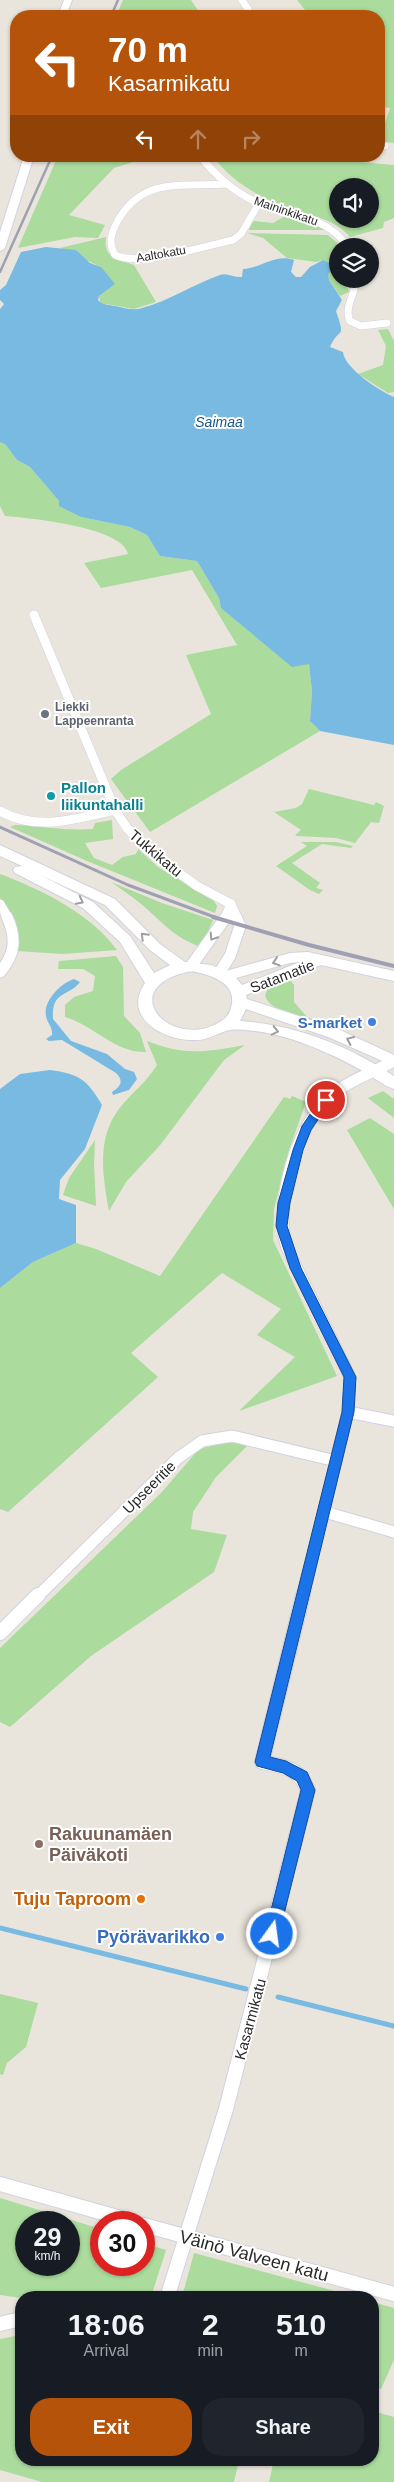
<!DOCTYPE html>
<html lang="en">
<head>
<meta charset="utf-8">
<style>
  :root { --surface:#171b24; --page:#20242c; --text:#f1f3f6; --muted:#9ea1a6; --accent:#b45309 }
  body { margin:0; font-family:Helvetica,sans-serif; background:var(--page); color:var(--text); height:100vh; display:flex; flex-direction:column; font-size:19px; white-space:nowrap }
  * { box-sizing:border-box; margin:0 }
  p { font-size:16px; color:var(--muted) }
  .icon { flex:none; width:28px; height:28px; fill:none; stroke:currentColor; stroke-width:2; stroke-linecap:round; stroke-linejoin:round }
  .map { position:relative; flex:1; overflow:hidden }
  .sheet { position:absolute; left:15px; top:2291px; width:364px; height:175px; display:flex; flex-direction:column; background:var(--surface); border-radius:20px; box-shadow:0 1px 4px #0004 }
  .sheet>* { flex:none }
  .top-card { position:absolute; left:10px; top:10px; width:375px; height:152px; border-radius:20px; box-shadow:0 1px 4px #0004; background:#b45309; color:#fff; overflow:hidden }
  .tools { position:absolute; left:329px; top:178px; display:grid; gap:10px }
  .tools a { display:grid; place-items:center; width:50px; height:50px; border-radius:50%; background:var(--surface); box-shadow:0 1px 4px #0004; font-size:25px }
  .speed { position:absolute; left:15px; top:2211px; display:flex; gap:10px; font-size:25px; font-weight:700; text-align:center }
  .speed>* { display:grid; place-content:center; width:65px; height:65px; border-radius:50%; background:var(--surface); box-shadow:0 1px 4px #0004; line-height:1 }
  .speed small { font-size:12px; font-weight:400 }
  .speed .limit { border:8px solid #d22; background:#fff; color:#111 }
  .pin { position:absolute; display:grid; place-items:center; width:42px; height:42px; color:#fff; margin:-21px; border:2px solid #fff; border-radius:50%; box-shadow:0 1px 5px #0007 }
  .me { position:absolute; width:55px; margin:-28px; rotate:14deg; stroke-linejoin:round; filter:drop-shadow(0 0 4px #0008) }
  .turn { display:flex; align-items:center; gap:18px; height:105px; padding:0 15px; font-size:22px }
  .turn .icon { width:65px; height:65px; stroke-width:2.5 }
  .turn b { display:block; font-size:35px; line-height:42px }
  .lanes { display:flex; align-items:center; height:48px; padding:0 15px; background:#0003; justify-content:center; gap:25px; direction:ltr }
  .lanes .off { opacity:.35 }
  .eta { display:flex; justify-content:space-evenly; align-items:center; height:85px; text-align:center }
  .eta b { font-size:30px; font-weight:600; line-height:35px }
  .button { display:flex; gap:10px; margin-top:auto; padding:10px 15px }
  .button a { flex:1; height:58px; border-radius:20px; background:var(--accent); color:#fff; font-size:20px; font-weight:600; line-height:58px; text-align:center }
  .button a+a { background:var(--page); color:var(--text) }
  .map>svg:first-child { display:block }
</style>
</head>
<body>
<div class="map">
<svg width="394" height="2482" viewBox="0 0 394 2482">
  <rect width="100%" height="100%" fill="#e9e5dc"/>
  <!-- green -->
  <g fill="#abdb9d" fill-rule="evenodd">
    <path d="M123,0h68l8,12 -6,4h-77z"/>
    <path d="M297,0h97v143l-15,-2 11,-33 -11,-1v-91h-69z"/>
    <path d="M58,156h69l9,5 -22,7 -45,47 36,10 -7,13 -23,-1 -57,11z"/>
    <path d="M213,156h81l100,9v53l-10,4 -1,6 -33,9c-14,-17 -37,-21 -58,-28 -30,-10 -61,-27 -79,-53zM338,186h32v33h-32z"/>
    <path d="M287,215l36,12 5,3h-79l4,-9 20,2z"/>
    <path d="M247,233l81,2 13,11h-3v33h5l6,13 -9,4 -11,-16 -6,-20 -7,2 -29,-4 -24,-20z"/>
    <path d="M106,237c-3,22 12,22 28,28l22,37 -22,7 -34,-6 -1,-7 9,-7 -7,-22 -41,-19z"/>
    <path d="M388,329l6,12v51l-6,1 -30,-19 25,-9 3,-19 -8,-16z"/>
    <path d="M0,442l6,3 11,15 13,7 29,34 13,11 9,5 49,10 17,8 13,21 37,5 22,37 2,10 88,56 3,27 -2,30 10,10 -170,101 -39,-53 10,-9 90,-56 -25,-59 51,-10 -45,-75 -91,18 -17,-25 44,-9c-5,-27 -98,-36 -123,-38l-5,-10z"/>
    <path d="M309,789l65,16 2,-3 8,4 -5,17 -8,-1 -16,21 -19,-5 -39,-2 -2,-1 6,-5 -27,-18 22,-4 6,-4z"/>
    <path d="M112,820l1,19 -28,4 9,15 18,7 11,-8 13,-3 2,-5 20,18 56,34 3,5 -2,7 -128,-52 -77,-34 5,-2c26,1 52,6 78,4l2,-6z"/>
    <path d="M301,842h35l17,4 -2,2 -29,-4 -30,19 28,20 -4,5 7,2 -4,4 -9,-4 -34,-24 31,-20z"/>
    <path d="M0,874c42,16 90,39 117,76l-54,4 -47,-3 -4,-32 -12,-21z"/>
    <path d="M111,882l51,21 51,17 -12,27c-30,-11 -38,-25 -61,-44 -9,-7 -19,-14 -29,-21z"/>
    <path d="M116,956l7,11 1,49 16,17 6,19c-31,1 -51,-26 -81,-35v-12l9,-8 19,-6 2,-15 -12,-7h-25l1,-8z"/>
    <path d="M288,977l6,8v17l13,15 11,4v3c-23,-8 -86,-24 -30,-47z"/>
    <path d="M147,1041c37,15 60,11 98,4l-21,15 -63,84 -35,38 -17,29c-6,-34 -13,-72 10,-102 12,-16 28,-27 38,-44z"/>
    <path d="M383,1091l11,8v19l-26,-20z"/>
    <path d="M292,1096l14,6 -17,48 -15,59 -1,31 64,136 -98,35 56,-54 -38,-22 24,-26 -59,-36 -91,80 27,24 -150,135 -8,-3v-221l33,-26 43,-19 20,6 64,27 124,-179 6,2z"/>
    <path d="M370,1118l24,16v75l-47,-79z"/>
    <path d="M95,1140l-1,24 2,42 -33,-11 6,-17z"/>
    <path d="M226,1442l22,3 -32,32 -23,35 -2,17 36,6 -13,37 -123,84 -81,71 -10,-5v-74l161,-155 38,-44z"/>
    <path d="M0,1994l38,9 -12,44 -19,16 -4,12 -3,-1z"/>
    <path d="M0,2198l101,31v36h43v-22l22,7 -15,47 -130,1 -21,-3zM26,2222h43v43h-43z"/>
    <path d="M194,2253l163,44h-175z"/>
    <path d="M372,2302l22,6v52l-13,29 -8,-2z"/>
    <path d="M21,2335v125h218l-5,22h-192l-42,-12v-131z"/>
    <path d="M373,2411l21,6v65h-125l5,-22h98z"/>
  </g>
  <!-- water -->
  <g fill="#78bae2">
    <path d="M46,247l30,3 14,13 11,4 14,17 -16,12 -1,4c4,5 11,5 17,6 9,2 19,5 27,2 27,-7 52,-24 78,-33 7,-3 14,3 22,2l1,-8c19,-1 32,-16 51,-9l-3,12 5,5h5l9,-10 13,-7 8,4 2,5 -5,5 1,6 13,20 -6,11c10,30 4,14 -6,36l13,5c1,16 38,40 51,45v348l-74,-14 -10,-10 2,-30 -3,-27 -17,3 -71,-59 -2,-10 -22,-37 -37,-5 -13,-21 -17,-8 -49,-10 -22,-11v-5l-29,-34 -13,-7 -11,-15 -6,-3v-133l4,-5 -4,-4v-10l6,-5 15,-33z"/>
    <path d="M74,979l6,3c-11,15 -29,8 -27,37l18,22 36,13 18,15 9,3 3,7 -8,11 -16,5 -1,-3c9,-6 12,-11 4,-19l-54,-33 -13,1 -3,-2 6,-4c1,-8 -5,-12 -6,-19 -3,-15 15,-33 28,-37z"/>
    <path d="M50,1070c29,4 37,9 52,35l-17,44 -25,31 -1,19 17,6v38l-43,19 -33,26v-199l20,-15z"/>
  </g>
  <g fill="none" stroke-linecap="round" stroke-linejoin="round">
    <!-- stream -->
    <g stroke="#78bae2" stroke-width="5">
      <path d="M0,1928l246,61"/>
      <path d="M278,1997l116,29"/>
    </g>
    <!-- street-far3 casing -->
    <g stroke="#d1d2e0" stroke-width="8">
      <g id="street-far3">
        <path d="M242,0l6,9 1,7"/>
        <path d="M379,145l6,1"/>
        <path d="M200,156c15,19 34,36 56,46 32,14 70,13 91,44"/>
        <path d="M227,184c-45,3 -85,-8 -110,38 -6,12 -9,21 -2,33 24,12 90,-9 118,-15l8,-6 18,-31"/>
        <path d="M355,279c2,15 -12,27 -5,42l11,5 26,-3"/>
      </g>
    </g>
    <!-- street-far2 casing -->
    <g stroke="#d1d2e0" stroke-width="10">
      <g id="street-far2">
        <path d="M34,615l81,195 12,18 19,21 51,37 34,18 6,14"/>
        <path d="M0,811c37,21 76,8 115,-1"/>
        <path d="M0,904l8,14"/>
        <path d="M225,918l6,-14"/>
      </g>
    </g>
    <!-- street-far1 casing -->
    <g stroke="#d1d2e0" stroke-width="13">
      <g id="street-far1">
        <path d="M191,966l35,-49"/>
        <path d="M0,972c15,-17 17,-34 7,-55"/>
        <path d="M220,972l10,-16 10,-30 -4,-9"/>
        <path d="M348,1412l46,9"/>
        <path d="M325,1512l69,20"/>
        <path d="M37,1597l141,-139 24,-17 30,-5 104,25"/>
        <path d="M303,1597l45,-185 2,-35 -63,-129c-13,-42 7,-115 38,-147 17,-18 47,-28 69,-40"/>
      </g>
    </g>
    <!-- street casing -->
    <g stroke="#d1d2e0" stroke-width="16">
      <g id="street">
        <path d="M0,1633l38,-38"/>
        <path d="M0,2184l135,38"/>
        <path d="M144,2225l250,69"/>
        <path d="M167,2298l59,-189 82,-319c-10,-23 -23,-23 -46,-28l41,-167"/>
        <path d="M0,2324l21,-5"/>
      </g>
    </g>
    <!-- secondary casing -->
    <g stroke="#d1d2e0" stroke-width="2">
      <g id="secondary">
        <path d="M64,0h8l-6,16h-8z"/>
        <path d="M24,156h10l-29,92 -5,3v-19z"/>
        <path d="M0,845l115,54 45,45 25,18 26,3 15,6 64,-18 18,-1 86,19v10l-73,-16 -75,30 1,4 91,30 56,26v11l-66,-29 -82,-28 -6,12c55,4 107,24 154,55v13c-12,-4 -22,-13 -33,-19 -23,-13 -46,-23 -70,-31 -18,-5 -43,-11 -61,-9 -11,2 -21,10 -33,10 -31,2 -76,-21 -52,-57l-25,-41 -37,-34 -68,-35 -2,-3 2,-3 7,-1 -22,-10zM40,875l65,30 45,45 20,15 -16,8 -24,-37 -37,-34zM300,962l-58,23 -6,-7 54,-15zM191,971c16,3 44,10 41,32 -1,7 -3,12 -8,16 -49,37 -115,-31 -33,-48z"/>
      </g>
    </g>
    <!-- street-far3 -->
    <use href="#street-far3" stroke="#fff" stroke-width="7"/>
    <!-- street-far2 -->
    <use href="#street-far2" stroke="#fff" stroke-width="9"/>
    <!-- street-far1 -->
    <use href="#street-far1" stroke="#fff" stroke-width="11"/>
    <!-- street -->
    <use href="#street" stroke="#fff" stroke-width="14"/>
    <!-- secondary -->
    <use href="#secondary" fill="#fff" fill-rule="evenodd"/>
    <!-- rail-far2 -->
    <g stroke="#9fa0b1" stroke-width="2.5">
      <path d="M111,16l7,-16"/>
      <path d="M0,272l52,-116"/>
    </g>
    <!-- rail-far1 -->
    <path stroke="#9fa0b1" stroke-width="3" d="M0,827l128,58 89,33"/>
    <!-- rail -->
    <path stroke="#9fa0b1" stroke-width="4" d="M213,917l96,28 85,21"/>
  </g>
  <!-- one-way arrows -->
  <defs><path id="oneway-chevron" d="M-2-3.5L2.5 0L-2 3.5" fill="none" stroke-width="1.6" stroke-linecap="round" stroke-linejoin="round" transform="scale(1.25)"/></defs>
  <g stroke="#9f9f9f">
    <use href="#oneway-chevron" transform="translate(80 901) rotate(27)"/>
    <use href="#oneway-chevron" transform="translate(144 936) rotate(-135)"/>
    <use href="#oneway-chevron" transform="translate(213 937) rotate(123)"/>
    <use href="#oneway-chevron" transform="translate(276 962) rotate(162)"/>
    <use href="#oneway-chevron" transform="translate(275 1031) rotate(13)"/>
    <use href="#oneway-chevron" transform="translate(350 1040) rotate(-155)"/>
  </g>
  <!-- route -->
  <path fill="#1a73e8" stroke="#114b97" d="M326,1096l5,4 -20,30 -8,20 -13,53 -3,23 14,42 55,109 -2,35 -84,345 16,4 21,11 8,18 -36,144 -2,5 -5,2 -5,-2 -2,-5 36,-144 -4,-9 -14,-8 -26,-7 -2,-4 87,-350 2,-35 -54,-109 -14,-42 2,-23 15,-53 9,-24 20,-29z"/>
  <!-- markers -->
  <circle fill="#6b7280" stroke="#fff" stroke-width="2" cx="45" cy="714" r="5"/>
  <circle fill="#0f9aa8" stroke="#fff" stroke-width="2" cx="51" cy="796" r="5"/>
  <g fill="#3f7fe0" stroke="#fff" stroke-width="2">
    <circle cx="372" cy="1022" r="5"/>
    <circle cx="220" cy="1937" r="5"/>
  </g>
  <circle fill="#8d6e63" stroke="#fff" stroke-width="2" cx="39" cy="1844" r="5"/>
  <circle fill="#e8710a" stroke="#fff" stroke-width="2" cx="141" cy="1899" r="5"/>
  <g text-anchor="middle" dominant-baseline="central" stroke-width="4" stroke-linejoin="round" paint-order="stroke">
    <!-- far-street labels -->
    <g font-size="12" fill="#292929" stroke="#fff">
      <text transform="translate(286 211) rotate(19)">Maininkikatu</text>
      <text transform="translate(161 254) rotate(-10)">Aaltokatu</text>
    </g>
    <!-- far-worship labels -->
    <g font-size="12" font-weight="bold" fill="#5b616d" stroke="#fff" text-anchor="start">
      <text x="55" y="707">Liekki<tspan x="55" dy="14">Lappeenranta</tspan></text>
    </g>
    <!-- far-water labels -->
    <g font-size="14" font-style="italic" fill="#1a578b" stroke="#fff">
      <text x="219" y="422">Saimaa</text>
    </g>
    <!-- culture labels -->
    <g font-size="15" font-weight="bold" fill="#0d838f" stroke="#fff" text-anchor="start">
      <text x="61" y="787">Pallon<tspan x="61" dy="17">liikuntahalli</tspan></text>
    </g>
    <!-- street labels -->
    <g font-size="15" fill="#292929" stroke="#fff">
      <text transform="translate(156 853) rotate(40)">Tukkikatu</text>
      <text transform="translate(282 976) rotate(-21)">Satamatie</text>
      <text transform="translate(149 1487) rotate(-45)">Upseeritie</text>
      <text transform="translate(250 2019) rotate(-75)">Kasarmikatu</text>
    </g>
    <!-- shop labels -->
    <g font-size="15" font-weight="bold" fill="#366cbe" stroke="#fff" text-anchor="end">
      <text x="362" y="1022">S-market</text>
    </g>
    <!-- near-education labels -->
    <g font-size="18" font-weight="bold" fill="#785e54" stroke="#fff" text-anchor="start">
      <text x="49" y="1834">Rakuunamäen<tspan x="49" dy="21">Päiväkoti</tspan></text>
    </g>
    <!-- near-food labels -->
    <g font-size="18" font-weight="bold" fill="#c56008" stroke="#fff" text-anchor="end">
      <text x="131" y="1899">Tuju Taproom</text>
    </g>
    <!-- near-shop labels -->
    <g font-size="18" font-weight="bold" fill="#366cbe" stroke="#fff" text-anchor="end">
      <text x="210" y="1937">Pyörävarikko</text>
    </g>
    <!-- near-street labels -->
    <g font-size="18" fill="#292929" stroke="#fff">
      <text transform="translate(254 2256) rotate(15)">Väinö Valveen katu</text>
    </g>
  </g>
</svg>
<div class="tools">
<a><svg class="icon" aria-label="sound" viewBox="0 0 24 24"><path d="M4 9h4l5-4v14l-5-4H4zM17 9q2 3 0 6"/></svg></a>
<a><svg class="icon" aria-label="layers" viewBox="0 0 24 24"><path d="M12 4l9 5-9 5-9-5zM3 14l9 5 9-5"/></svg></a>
</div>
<div class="speed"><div>29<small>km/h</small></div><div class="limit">30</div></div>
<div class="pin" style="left:326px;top:1100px;background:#d93025"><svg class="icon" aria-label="arrive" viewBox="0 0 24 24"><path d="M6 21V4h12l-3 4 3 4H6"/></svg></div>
<svg class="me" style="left:272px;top:1934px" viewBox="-20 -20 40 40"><circle r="17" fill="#1a73e8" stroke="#fff" stroke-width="3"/><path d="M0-11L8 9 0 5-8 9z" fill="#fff"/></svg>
<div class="top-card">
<div class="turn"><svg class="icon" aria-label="left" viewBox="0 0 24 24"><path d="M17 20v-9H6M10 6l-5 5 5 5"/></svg><div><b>70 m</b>Kasarmikatu</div></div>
<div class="lanes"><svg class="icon" aria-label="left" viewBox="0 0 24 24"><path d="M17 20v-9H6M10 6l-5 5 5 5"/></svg><svg class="icon off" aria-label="ahead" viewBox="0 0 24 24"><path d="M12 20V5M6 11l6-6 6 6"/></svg><svg class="icon off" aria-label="right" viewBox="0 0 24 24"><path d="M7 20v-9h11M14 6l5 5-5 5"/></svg></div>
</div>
<section class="sheet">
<div class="eta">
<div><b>18:06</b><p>Arrival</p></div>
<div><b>2</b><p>min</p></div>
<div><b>510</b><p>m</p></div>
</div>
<div class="button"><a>Exit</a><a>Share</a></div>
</section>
</div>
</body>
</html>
